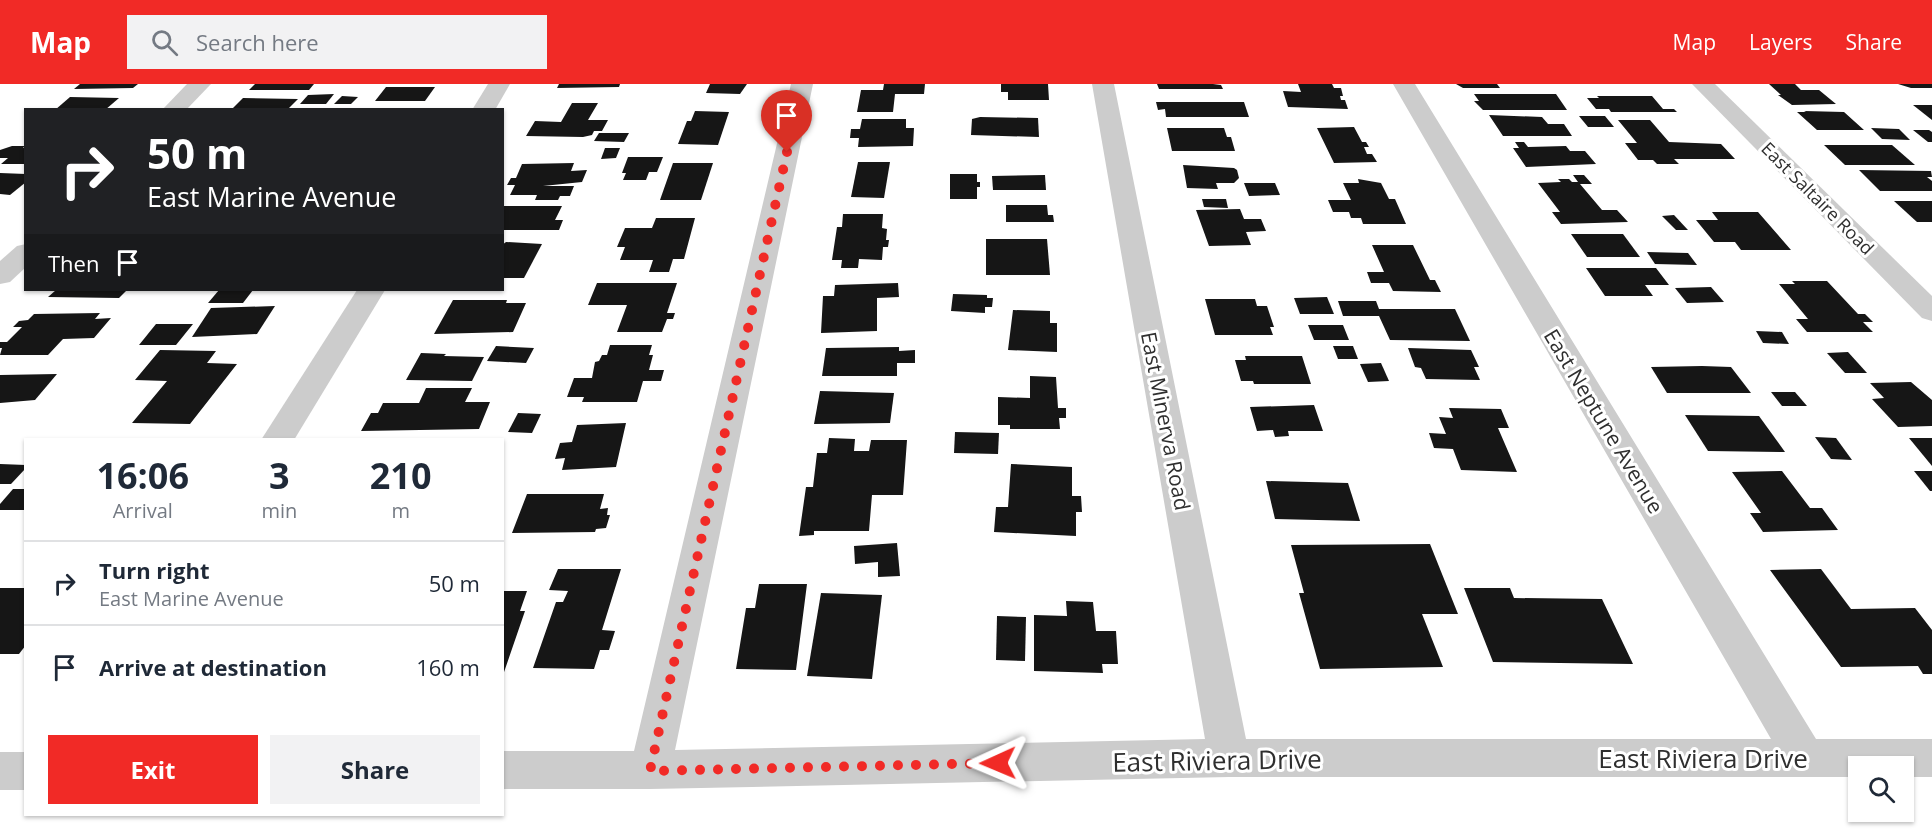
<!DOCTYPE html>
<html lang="en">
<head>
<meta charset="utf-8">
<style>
  :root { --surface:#fff; --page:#f2f2f3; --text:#1f2937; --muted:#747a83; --line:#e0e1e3; --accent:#f12a26 }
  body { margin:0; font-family:"Open Sans",sans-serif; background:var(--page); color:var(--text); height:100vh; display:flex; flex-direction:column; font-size:22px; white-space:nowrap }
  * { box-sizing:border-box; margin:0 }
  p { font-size:20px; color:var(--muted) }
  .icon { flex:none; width:33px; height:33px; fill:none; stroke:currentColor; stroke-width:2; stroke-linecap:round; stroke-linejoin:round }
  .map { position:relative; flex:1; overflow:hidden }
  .drawer { position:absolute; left:24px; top:354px; width:480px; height:378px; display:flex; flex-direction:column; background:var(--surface); border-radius:0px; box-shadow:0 2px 4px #0004 }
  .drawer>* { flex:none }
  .top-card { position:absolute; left:24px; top:24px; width:480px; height:183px; border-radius:0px; box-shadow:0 2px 4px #0004; background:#202124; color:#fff; overflow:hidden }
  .buttons { position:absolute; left:1848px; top:672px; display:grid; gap:12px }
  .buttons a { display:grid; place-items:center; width:66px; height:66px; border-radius:0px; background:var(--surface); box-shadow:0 2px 4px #0004; font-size:30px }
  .pin { position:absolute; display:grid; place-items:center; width:51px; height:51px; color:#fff; margin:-62px -26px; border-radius:50% 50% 50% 0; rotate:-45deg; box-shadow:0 0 6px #0007 }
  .pin .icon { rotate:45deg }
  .me { position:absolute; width:66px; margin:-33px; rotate:269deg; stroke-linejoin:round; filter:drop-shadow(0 0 4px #0008) }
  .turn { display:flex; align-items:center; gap:21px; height:126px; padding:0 24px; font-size:27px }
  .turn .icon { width:78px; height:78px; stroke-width:2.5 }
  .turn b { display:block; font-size:42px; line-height:51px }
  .then { display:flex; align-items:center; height:57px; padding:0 24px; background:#0003; gap:12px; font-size:22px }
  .eta { display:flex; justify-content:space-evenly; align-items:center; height:102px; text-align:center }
  .eta b { font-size:36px; font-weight:700; line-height:42px }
  .button { display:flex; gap:12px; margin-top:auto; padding:12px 24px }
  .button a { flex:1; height:69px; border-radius:0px; background:var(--accent); color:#fff; font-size:24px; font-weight:700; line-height:69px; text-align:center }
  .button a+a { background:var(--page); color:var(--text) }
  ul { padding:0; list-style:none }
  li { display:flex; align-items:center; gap:18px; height:84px; padding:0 24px; border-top:2px solid var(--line) }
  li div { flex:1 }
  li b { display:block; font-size:22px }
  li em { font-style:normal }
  header { display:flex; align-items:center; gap:36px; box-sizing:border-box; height:84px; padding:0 30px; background:var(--accent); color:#fff }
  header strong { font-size:28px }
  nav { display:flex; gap:33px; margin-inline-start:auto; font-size:21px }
  .search { width:420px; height:54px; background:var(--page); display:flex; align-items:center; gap:15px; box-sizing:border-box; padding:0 21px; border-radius:0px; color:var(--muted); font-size:22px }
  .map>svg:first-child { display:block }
</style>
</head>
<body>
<header>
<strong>Map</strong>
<div class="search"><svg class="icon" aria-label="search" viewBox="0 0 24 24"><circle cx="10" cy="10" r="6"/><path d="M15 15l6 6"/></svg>Search here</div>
<nav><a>Map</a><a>Layers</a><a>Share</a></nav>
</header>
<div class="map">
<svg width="1932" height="756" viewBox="0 0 1932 756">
  <rect width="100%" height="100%" fill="#fff"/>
  <!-- building -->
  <g fill="#161616">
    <path d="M80,0h58l-5,4 -59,1z"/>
    <path d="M255,0h59l-5,6h-60z"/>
    <path d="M559,0h61l-1,3 -62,1z"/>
    <path d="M710,0h37l-7,10 -34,-1z"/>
    <path d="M884,0h41l-1,10h-29l-2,18h-36l4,-22h22z"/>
    <path d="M1001,0h47l1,16h-41v-8h-7z"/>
    <path d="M1157,0h56l8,1 2,4h-64z"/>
    <path d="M1298,0h34l2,4h7l2,8h-3l1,4h4l3,9 -60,-2 -5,-16 18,1z"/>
    <path d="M1456,0h41l3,4h-37z"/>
    <path d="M1769,0h26l6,6h18l17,14 -44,1 -14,-10h3z"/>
    <path d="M1898,0h34v4h-21z"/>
    <path d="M386,3h49l-10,14h-50z"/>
    <path d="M334,10l-8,10h-26l8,-9z"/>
    <path d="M1474,10h82l11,16h-84l-9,-9h5z"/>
    <path d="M342,12l16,1 -7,7h-17z"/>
    <path d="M1597,12h55l11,13h11l3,3h-66l-2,-3h-13l-9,-11h12z"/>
    <path d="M70,13l49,1 -14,12h-50z"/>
    <path d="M243,14l55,1 -10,10 -57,1z"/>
    <path d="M1156,18h88l5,15h-83l-1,-8 -7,1z"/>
    <path d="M572,19h26l-10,17h20l-6,11h-8l-2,4 -9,2 -57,-1 9,-15 26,1z"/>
    <path d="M1913,21h19v15z"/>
    <path d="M695,27l34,1 -11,33 -40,-1 9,-23h4z"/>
    <path d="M1804,27l40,1 20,18h-47l-20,-18h9z"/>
    <path d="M1489,31l53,2 6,7h16l8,12h-69z"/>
    <path d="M1579,32h26l9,11h-26z"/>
    <path d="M980,33l58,1 1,19 -68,-2 1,-16z"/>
    <path d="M862,35h44v9h8l-1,18 -55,1 1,-9h-9l1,-9h9z"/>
    <path d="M1618,36h32l19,22 52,2 14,15h-61l5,5h-22l-4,-4h-15l-13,-17h12z"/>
    <path d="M1354,43l8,15h4l3,5h-5l3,7h5l5,8 -43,1 -17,-35z"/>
    <path d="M1167,44h57l3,9h4l4,14h-63z"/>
    <path d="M1871,44l28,1 11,11 -28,-1z"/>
    <path d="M1913,46h16l3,2v10h-4z"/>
    <path d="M599,49h30l-5,9 -30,-1z"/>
    <path d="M1515,58h9l4,5 38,-1 4,5h15l11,13 -70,3 -13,-19h6z"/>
    <path d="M1824,61h68l23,20h-70z"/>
    <path d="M12,62h13l-2,2h3v16h-25l7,-6h-8v-8z"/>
    <path d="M605,64h15l-4,10 -15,1z"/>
    <path d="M628,73h35l-6,15h-8l-3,8h-23l3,-7h-4z"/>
    <path d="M858,78h32l-6,36 -33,-1z"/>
    <path d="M574,79l-3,8 16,-1 -5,12 -39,4h31l-4,10h-10l-2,4h-23l2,-5h-27l5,-10h-8l4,-7h5l6,-14z"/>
    <path d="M673,79h40l-12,37h-41z"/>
    <path d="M1183,81l51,3 3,2 2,8 -5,5h-18l2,6 -31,-1z"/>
    <path d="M1859,86l72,1 1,6h-5l5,4v10h-52z"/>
    <path d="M0,89l26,1v8l-16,13 -10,-1z"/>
    <path d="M950,90h27v8h3v5h-3v12h-27z"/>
    <path d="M1045,91l1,15h-53l-1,-14z"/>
    <path d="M1573,91h11l8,9h-12l22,26h15l11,12 -67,2 -9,-12h8l-22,-29 23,-1 -3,-3h11l3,3h6z"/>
    <path d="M1358,95l23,4 8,16h6l11,25h-43l-2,-6h-10l-2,-6h-16l-5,-12h23l-8,-17h16z"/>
    <path d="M1244,99h31l5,12 -31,1z"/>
    <path d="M1202,115h24l2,9 -24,-1z"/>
    <path d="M1894,117h38v21h-15z"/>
    <path d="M1006,121h41l1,10h5l1,7h-48z"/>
    <path d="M502,122h60l-7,14h8l-4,10h-57z"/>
    <path d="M1240,125l4,10h17l5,12 -20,1 5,13 -42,1 -13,-36z"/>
    <path d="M1712,128h46l33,38h-50l-6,-8h-21l-18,-22h22z"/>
    <path d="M843,130h40l-1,14 5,1 -1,11h3l-1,7h-5l-1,13 -23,-1 -1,9h-17l1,-8h-10l5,-33h5z"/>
    <path d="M1674,131l14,15h-12l-14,-14z"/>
    <path d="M656,134h39l-11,41h-11l-4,13h-20l4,-12h-33l5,-13h-8l8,-19h27z"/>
    <path d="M1571,150h52l17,23h-53z"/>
    <path d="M986,155h61l3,36h-64z"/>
    <path d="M506,158l36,2 -18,34h-22v-33z"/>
    <path d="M1372,161h41l17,35h5l6,12 -48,-1 -4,-8h-18l-4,-11h17z"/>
    <path d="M1647,168l41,1 9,12 -42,-1z"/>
    <path d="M1586,184h70l13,17h-24l8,11h-48z"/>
    <path d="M1792,197h35l31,33h7l8,8h-10l10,10h-66l-11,-13h12l-29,-35h16z"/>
    <path d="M597,199h80l-10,30h8l-2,6h-6l-5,13h-45l10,-27h-39z"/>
    <path d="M898,199l1,14 -22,1v33l-56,2 2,-37h11l1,-11z"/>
    <path d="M1711,203l13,15 -37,1 -12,-15z"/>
    <path d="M56,206h71l-8,8 -71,-1z"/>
    <path d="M219,206h34l-10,13h-35z"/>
    <path d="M953,210l34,1v3h6l-1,9h-7v6l-34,-2z"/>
    <path d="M1327,213l7,17h-34l-6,-16z"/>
    <path d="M1205,215h50l2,7h10l7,21h-4l3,8h-58z"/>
    <path d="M453,216h54l-1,3h20l-13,29 -79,2z"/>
    <path d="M1338,217h38l3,8h76l15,32 -80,-1 -11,-24h-36z"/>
    <path d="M275,222l-18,28 -65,3 19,-29z"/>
    <path d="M1013,226l37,1v12h7v29l-49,-2z"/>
    <path d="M100,229l-5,6 16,-1 -17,20 -31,1 -15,16h-48l2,-7h-2v-6h7l15,-15h-9l6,-6 9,-1 6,-6z"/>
    <path d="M156,240h37l-17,21h-37z"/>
    <path d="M1308,241h35l6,15h-35z"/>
    <path d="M1756,247l26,1 7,12 -26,-1z"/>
    <path d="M610,261h42l-3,10h4l-4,15h15l-3,11h-18l-6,21h-55l2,-5h-17l7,-19h18l3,-16 4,-1 3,-6h5z"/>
    <path d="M496,262l38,2 -8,15 -39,-2z"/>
    <path d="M1333,262h20l5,13h-20z"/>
    <path d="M899,263v4l16,-1v13h-18v13h-75l4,-28z"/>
    <path d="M1408,264l63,2 8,17h-5l6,13 -54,-1 -5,-11 -6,-1z"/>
    <path d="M160,266l56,1 -9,12 30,1 -47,60 -58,-1 35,-42 -32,-1z"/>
    <path d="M1848,268l19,21h-22l-18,-20z"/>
    <path d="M421,269l25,1 -2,2 40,1 -12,24 -66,-1z"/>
    <path d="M1245,272h57l9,28h-57l-1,-3h-12l-6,-21h11z"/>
    <path d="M1381,279l8,18 -21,1 -8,-18z"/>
    <path d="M1702,282l29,1 20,26h-84l-16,-26z"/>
    <path d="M57,290l-22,26 -35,3v-28z"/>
    <path d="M1030,292l26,1 2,31h8v10h-7l1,11h-50v-4h-12v-28l32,1z"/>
    <path d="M1911,298l21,18v26l-34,1 -26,-28 12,-1 -14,-15z"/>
    <path d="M426,304h46l-7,14h25l-11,27 -118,2 10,-18h7l5,-10h36z"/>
    <path d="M820,307l74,2 -4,30 -76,1z"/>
    <path d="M1771,308h24l12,14h-25z"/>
    <path d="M1314,321l9,26h-35l1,5 -14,1 -2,-7 -16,1 -7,-24z"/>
    <path d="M1449,324l52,1 8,19h-11l19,44 -56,-2 -8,-21 -19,-1 -5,-15 17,1 -7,-17 14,1z"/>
    <path d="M518,329l23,1 -9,19 -24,-1z"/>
    <path d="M1685,331l74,1 26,36 -77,-1z"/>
    <path d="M626,339l-10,44 -54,3 3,-12 -10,1 5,-16 12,-1 5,-17z"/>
    <path d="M955,348l44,1 -1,21 -44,-1z"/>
    <path d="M1815,353l21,1 16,22 -21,-1z"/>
    <path d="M829,354l26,1 -1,12h15l2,-11h36l-4,55h-31l-3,36h-55v4l-15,1 7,-49h7l4,-34h10z"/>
    <path d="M1909,354h23v28z"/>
    <path d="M0,380l26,1v3l-15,16h-11z"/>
    <path d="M1011,380l61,3v29h9l1,16h-6v24l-82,-4 2,-25h12z"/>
    <path d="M1782,387l28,37h12l16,22 -75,2 -13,-19h11l-29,-41z"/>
    <path d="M1914,387h18v20h-2z"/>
    <path d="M1266,397l82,2 12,38 -85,-2z"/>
    <path d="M13,405h13v21h-26v-6z"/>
    <path d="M527,410h77l-4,15 8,-1 -1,7h3l-4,13 -10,1 -1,3 -83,1z"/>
    <path d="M897,459l3,33 -22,1v-15l-23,2 -1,-18z"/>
    <path d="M1430,460l28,70h-36l21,53 -123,2 -21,-76h5l-13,-48z"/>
    <path d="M558,485h63l-19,61 13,1 -6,19h-9l-6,19 -61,-1 23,-66h7l5,-11 -19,-1z"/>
    <path d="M1821,485l30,40 64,-1 17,22v44h-9l-5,-8 -77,1 -71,-97z"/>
    <path d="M759,500h48l-11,86 -60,-1 10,-61h9z"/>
    <path d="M0,504h26v57l-7,9h-19z"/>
    <path d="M1464,504h46l4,10 88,1 31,65 -140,-2z"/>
    <path d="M502,507h25l-7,20h5l-22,64z"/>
    <path d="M821,509l61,2 -10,84 -65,-3z"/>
    <path d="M1066,517l27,1 3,29h20l2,33h-16l1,9 -69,-2v-56l33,1z"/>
    <path d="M997,532l29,1 -1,44 -29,-1z"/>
  </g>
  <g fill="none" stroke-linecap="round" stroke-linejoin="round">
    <!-- minor -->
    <g fill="#ccc" fill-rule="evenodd">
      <path d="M187,0h24l-25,26h-24z"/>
      <path d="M488,0h22l-15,26h-23z"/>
      <path d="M791,0h22l-138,666 530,-11 -113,-655h22l132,655h525l-378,-655h22l401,655h116v38h-28v-11h-46v11h-629l-579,12h-148v-38h132z"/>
      <path d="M1692,0h23l217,212v25l-10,-3z"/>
      <path d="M26,160v23l-16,15 -10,2v-23l17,-15z"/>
      <path d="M357,206h28l-91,150h-33z"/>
      <rect x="0" y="668" width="26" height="38"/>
    </g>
  </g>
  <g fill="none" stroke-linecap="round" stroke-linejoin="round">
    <!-- route -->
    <path stroke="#f12a26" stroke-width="10" stroke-dasharray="0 18" d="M787,68l-137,619 348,-8"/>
  </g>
  <g text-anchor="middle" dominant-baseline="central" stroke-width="6" stroke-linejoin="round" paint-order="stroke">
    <!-- far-street labels -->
    <g font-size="18" fill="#2f2f2f" stroke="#fff">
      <text transform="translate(1818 114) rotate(45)">East Saltaire Road</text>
    </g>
    <!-- street labels -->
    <g font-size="21" fill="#2f2f2f" stroke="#fff">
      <text transform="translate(1166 337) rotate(79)">East Minerva Road</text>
      <text transform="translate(1604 337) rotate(59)">East Neptune Avenue</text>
    </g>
    <!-- near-street labels -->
    <g font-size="26" fill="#2f2f2f" stroke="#fff">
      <text x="1703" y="674">East Riviera Drive</text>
      <text transform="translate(1217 676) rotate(-1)">East Riviera Drive</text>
    </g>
  </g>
</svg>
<div class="buttons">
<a><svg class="icon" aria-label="search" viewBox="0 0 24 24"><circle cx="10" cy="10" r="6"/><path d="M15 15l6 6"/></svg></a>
</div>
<div class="pin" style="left:787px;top:68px;background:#d93025"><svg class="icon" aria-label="arrive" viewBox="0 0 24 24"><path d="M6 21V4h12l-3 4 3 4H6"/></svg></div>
<svg class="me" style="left:998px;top:679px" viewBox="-20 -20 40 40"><path d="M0-17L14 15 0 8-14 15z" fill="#f12a26" stroke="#fff" stroke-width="4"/></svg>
<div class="top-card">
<div class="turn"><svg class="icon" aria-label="right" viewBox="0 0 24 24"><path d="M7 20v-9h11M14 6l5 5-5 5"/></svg><div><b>50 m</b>East Marine Avenue</div></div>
<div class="then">Then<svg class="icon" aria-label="arrive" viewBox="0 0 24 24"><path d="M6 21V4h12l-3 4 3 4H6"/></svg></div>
</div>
<section class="drawer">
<div class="eta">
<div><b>16:06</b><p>Arrival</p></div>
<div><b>3</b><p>min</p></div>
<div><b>210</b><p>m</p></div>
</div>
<ul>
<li><svg class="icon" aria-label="right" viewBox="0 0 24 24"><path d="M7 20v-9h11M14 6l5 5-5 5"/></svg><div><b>Turn right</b><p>East Marine Avenue</p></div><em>50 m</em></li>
<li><svg class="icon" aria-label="arrive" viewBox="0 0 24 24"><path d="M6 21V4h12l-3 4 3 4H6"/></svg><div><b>Arrive at destination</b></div><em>160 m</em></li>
</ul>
<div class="button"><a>Exit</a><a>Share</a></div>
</section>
</div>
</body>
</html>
